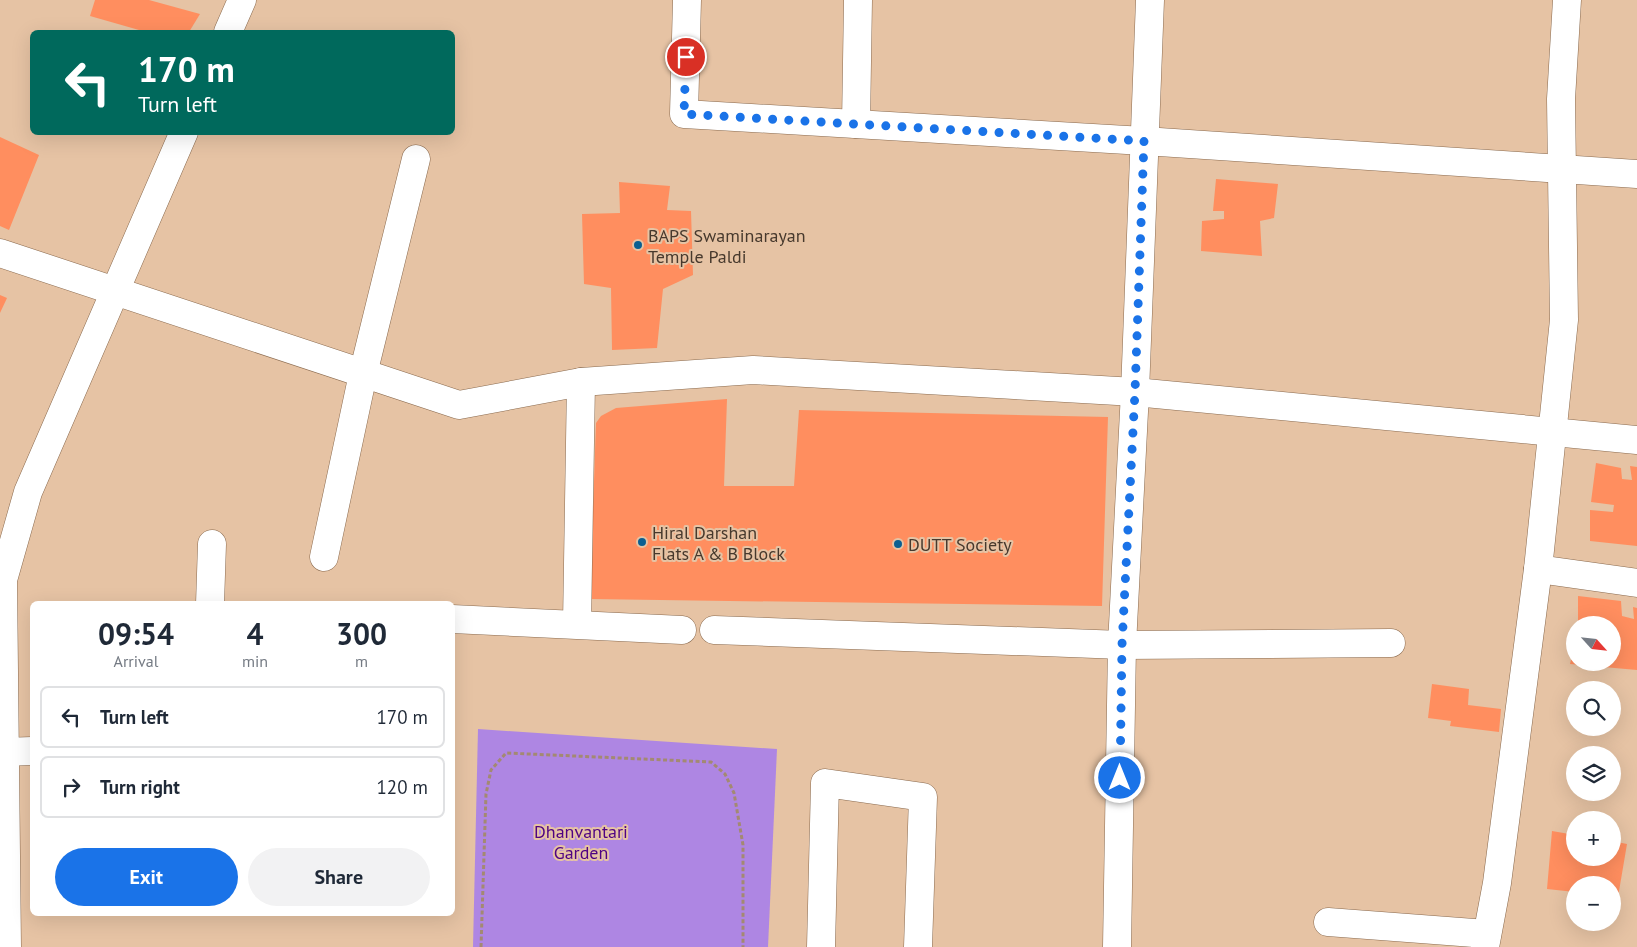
<!DOCTYPE html>
<html lang="en">
<head>
<meta charset="utf-8">
<style>
  :root { --surface:#fff; --page:#f2f2f3; --text:#1f2937; --muted:#747a83; --line:#e0e1e3; --accent:#1a73e8 }
  body { margin:0; font-family:"PT Sans",sans-serif; background:var(--page); color:var(--text); height:100vh; display:flex; flex-direction:column; font-size:19px; white-space:nowrap }
  * { box-sizing:border-box; margin:0 }
  p { font-size:16px; color:var(--muted) }
  .icon { flex:none; width:28px; height:28px; fill:none; stroke:currentColor; stroke-width:2; stroke-linecap:round; stroke-linejoin:round }
  .map { position:relative; flex:1; overflow:hidden }
  .details { position:absolute; left:30px; top:601px; width:425px; height:315px; display:flex; flex-direction:column; background:var(--surface); border-radius:8px; box-shadow:0 5px 20px #0002 }
  .details>* { flex:none }
  .banner { position:absolute; left:30px; top:30px; width:425px; height:105px; border-radius:8px; box-shadow:0 5px 20px #0002; background:#00695c; color:#fff; overflow:hidden }
  .needle { width:32px; rotate:117deg }
  .fabs { position:absolute; left:1566px; top:616px; display:grid; gap:10px }
  .fabs a { display:grid; place-items:center; width:55px; height:55px; border-radius:50%; background:var(--surface); box-shadow:0 5px 20px #0002; font-size:25px }
  .pin { position:absolute; display:grid; place-items:center; width:42px; height:42px; color:#fff; margin:-21px; border:2px solid #fff; border-radius:50%; box-shadow:0 1px 5px #0007 }
  .me { position:absolute; width:55px; margin:-28px; rotate:0deg; stroke-linejoin:round; filter:drop-shadow(0 0 4px #0008) }
  .turn { display:flex; align-items:center; gap:18px; height:105px; padding:0 25px; font-size:22px }
  .turn .icon { width:65px; height:65px; stroke-width:2.5 }
  .turn b { display:block; font-size:35px; line-height:42px }
  .eta { display:flex; justify-content:space-evenly; align-items:center; height:85px; text-align:center }
  .eta b { font-size:30px; font-weight:600; line-height:35px }
  .cta { display:flex; gap:10px; margin-top:auto; padding:10px 25px }
  .cta a { flex:1; height:58px; border-radius:30px; background:var(--accent); color:#fff; font-size:20px; font-weight:600; line-height:58px; text-align:center }
  .cta a+a { background:var(--page); color:var(--text) }
  ul { padding:0; list-style:none }
  li { display:flex; align-items:center; gap:15px; height:62px; margin:0 10px 8px; padding:0 15px; border:2px solid var(--line); border-radius:8px }
  li div { flex:1 }
  li b { display:block; font-size:19px }
  li em { font-style:normal }
  .map>svg:first-child { display:block }
</style>
</head>
<body>
<div class="map">
<svg width="1637" height="947" viewBox="0 0 1637 947">
  <rect width="100%" height="100%" fill="#e6c3a4"/>
  <!-- green -->
  <path fill="#ae86e3" d="M478,729l299,20 -9,198h-295z"/>
  <!-- building -->
  <g fill="#ff8e5f">
    <path d="M95,0h54l51,14 -11,18h-43l-56,-16z"/>
    <path d="M0,137l39,18 -30,75 -9,-4z"/>
    <path d="M1216,179l62,5 -4,34 -14,3 2,35 -61,-5 1,-30 22,-2v-8h-11z"/>
    <path d="M619,182l51,4 -3,24 24,1 2,64 -30,14 -6,59 -45,2 -1,-62 -27,-4 -2,-70 38,-1z"/>
    <path d="M0,295l7,3 -7,15z"/>
    <path d="M727,399l-3,87h70l5,-76 309,7 -6,189 -512,-7 6,-176 5,-7 15,-8z"/>
    <path d="M1596,463l25,5 1,11 10,1 -2,-14 7,1v79l-47,-5v-31l23,2 1,-7 -23,-3z"/>
    <path d="M1578,596l43,5 1,15 12,3 -1,-12 4,1v62l-67,-6 4,-17 1,15h37v-37h-24v-2l-10,-2z"/>
    <path d="M1432,684l37,5 -1,16 33,4 -2,23 -49,-6 1,-5 -23,-3z"/>
    <path d="M1552,831l23,4v23h37v-17l15,3 -9,53h-6v-12h-37v7l-28,-3z"/>
  </g>
  <g fill="none" stroke-linecap="round" stroke-linejoin="round">
    <!-- minor casing -->
    <g stroke="#8a6a4e" stroke-width="29">
      <g id="minor">
        <path d="M687,0l-3,114 460,27 493,33"/>
        <path d="M228,32l14,-32"/>
        <path d="M856,124l2,-124"/>
        <path d="M0,253l459,152 122,-23 172,-12 382,22 502,48"/>
        <path d="M324,557l39,-183 53,-215"/>
        <path d="M1538,569l99,14"/>
        <path d="M210,604l2,-60"/>
        <path d="M452,619l230,11"/>
        <path d="M577,624l4,-242"/>
        <path d="M714,630l408,15 269,-2"/>
        <path d="M4,752l28,-1"/>
        <path d="M1328,922l159,12"/>
        <path d="M7,947l-4,-367 25,-88 156,-360"/>
        <path d="M821,947l4,-164 98,14 -5,150"/>
        <path d="M1117,947l5,-302 13,-253 15,-392"/>
        <path d="M1485,947l12,-64 41,-314 26,-249 -3,-221 6,-99"/>
      </g>
    </g>
    <!-- path -->
    <path stroke="#a38972" stroke-width="3" stroke-dasharray="4 2.5" stroke-linecap="butt" d="M481,947l5,-153 5,-24 15,-17 205,9 14,12 9,19 9,52v102"/>
    <!-- minor -->
    <use href="#minor" stroke="#fff" stroke-width="28"/>
  </g>
  <g fill="none" stroke-linecap="round" stroke-linejoin="round">
    <!-- route -->
    <path stroke="#1a73e8" stroke-width="9" stroke-dasharray="0 16.2" d="M686,57l-2,57 460,27 -9,251 -13,253 -2,133"/>
  </g>
  <!-- markers -->
  <g fill="#0b5f91" stroke="#e6c3a4" stroke-width="2">
    <circle cx="638" cy="245" r="5"/>
    <circle cx="642" cy="542" r="5"/>
    <circle cx="898" cy="544" r="5"/>
  </g>
  <g text-anchor="middle" dominant-baseline="central" stroke-width="4" stroke-linejoin="round" paint-order="stroke">
    <!-- poi labels -->
    <g font-size="18" fill="#47392d" stroke="#e6c3a4" text-anchor="start">
      <text x="648" y="235">BAPS Swaminarayan<tspan x="648" dy="21">Temple Paldi</tspan></text>
      <text x="652" y="532">Hiral Darshan<tspan x="652" dy="21">Flats A &amp; B Block</tspan></text>
      <text x="908" y="544">DUTT Society</text>
    </g>
    <!-- park labels -->
    <g font-size="18" fill="#4e0283" stroke="#e6c3a4">
      <text x="581" y="831">Dhanvantari<tspan x="581" dy="21">Garden</tspan></text>
    </g>
  </g>
</svg>
<div class="fabs">
<a><svg class="needle" viewBox="-14 -14 28 28"><path d="M0-13l5 13h-10z" fill="#e53935"/><path d="M0 13l5-13h-10z" fill="#747a83"/></svg></a>
<a><svg class="icon" aria-label="search" viewBox="0 0 24 24"><circle cx="10" cy="10" r="6"/><path d="M15 15l6 6"/></svg></a>
<a><svg class="icon" aria-label="layers" viewBox="0 0 24 24"><path d="M12 4l9 5-9 5-9-5zM3 14l9 5 9-5"/></svg></a>
<a>+</a>
<a>−</a>
</div>
<div class="pin" style="left:686px;top:57px;background:#d93025"><svg class="icon" aria-label="arrive" viewBox="0 0 24 24"><path d="M6 21V4h12l-3 4 3 4H6"/></svg></div>
<svg class="me" style="left:1120px;top:778px" viewBox="-20 -20 40 40"><circle r="17" fill="#1a73e8" stroke="#fff" stroke-width="3"/><path d="M0-11L8 9 0 5-8 9z" fill="#fff"/></svg>
<div class="banner">
<div class="turn"><svg class="icon" aria-label="left" viewBox="0 0 24 24"><path d="M17 20v-9H6M10 6l-5 5 5 5"/></svg><div><b>170 m</b>Turn left</div></div>
</div>
<section class="details">
<div class="eta">
<div><b>09:54</b><p>Arrival</p></div>
<div><b>4</b><p>min</p></div>
<div><b>300</b><p>m</p></div>
</div>
<ul>
<li><svg class="icon" aria-label="left" viewBox="0 0 24 24"><path d="M17 20v-9H6M10 6l-5 5 5 5"/></svg><div><b>Turn left</b></div><em>170 m</em></li>
<li><svg class="icon" aria-label="right" viewBox="0 0 24 24"><path d="M7 20v-9h11M14 6l5 5-5 5"/></svg><div><b>Turn right</b></div><em>120 m</em></li>
</ul>
<div class="cta"><a>Exit</a><a>Share</a></div>
</section>
</div>
</body>
</html>
